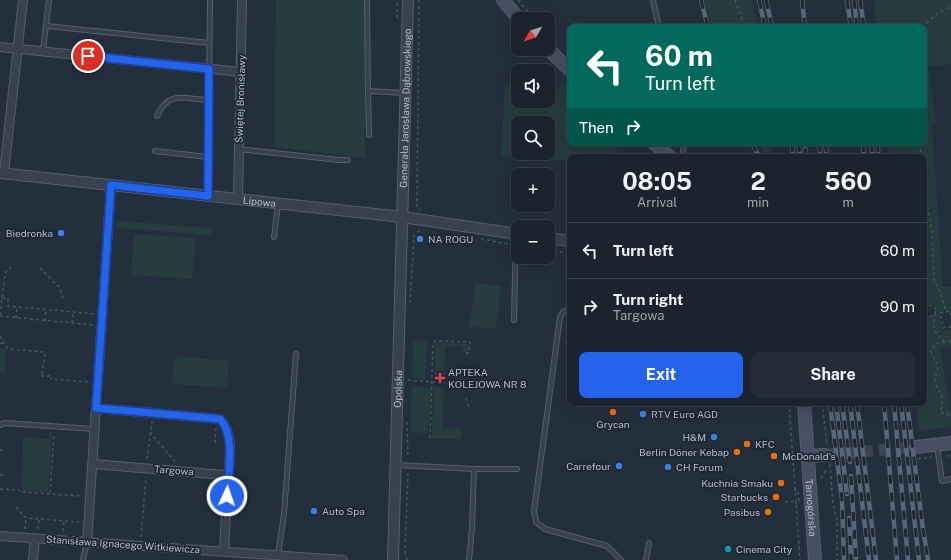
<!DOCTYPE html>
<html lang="en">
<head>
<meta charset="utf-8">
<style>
  :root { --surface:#1b232e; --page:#242b36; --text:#f1f3f6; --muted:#a0a4aa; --line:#39404a; --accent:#2563eb }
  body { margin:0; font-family:"Public Sans",sans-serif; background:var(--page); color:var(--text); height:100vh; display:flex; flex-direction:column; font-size:15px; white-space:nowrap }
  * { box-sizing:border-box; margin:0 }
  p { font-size:13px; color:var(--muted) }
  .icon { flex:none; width:22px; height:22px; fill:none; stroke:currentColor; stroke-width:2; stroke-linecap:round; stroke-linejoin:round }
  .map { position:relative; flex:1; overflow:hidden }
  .panel { position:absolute; left:567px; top:154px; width:360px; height:252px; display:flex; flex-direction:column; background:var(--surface); border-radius:8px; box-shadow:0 4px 16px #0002,0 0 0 1px var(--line) }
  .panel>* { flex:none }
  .top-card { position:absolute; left:567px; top:24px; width:360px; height:122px; border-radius:8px; box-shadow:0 4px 16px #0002,0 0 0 1px var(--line); background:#00695c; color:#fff; overflow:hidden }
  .needle { width:26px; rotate:231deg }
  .buttons { position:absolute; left:511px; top:12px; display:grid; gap:8px }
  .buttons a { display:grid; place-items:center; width:44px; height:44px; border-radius:8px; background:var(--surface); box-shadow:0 4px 16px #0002,0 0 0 1px var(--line); font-size:20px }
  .pin { position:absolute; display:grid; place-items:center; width:34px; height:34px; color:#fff; margin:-17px; border:2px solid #fff; border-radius:50%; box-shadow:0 1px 4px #0007 }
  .me { position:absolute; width:44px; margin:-22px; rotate:3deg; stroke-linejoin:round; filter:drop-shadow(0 0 3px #0008) }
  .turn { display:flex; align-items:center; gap:14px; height:84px; padding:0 12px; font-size:18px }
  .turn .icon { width:52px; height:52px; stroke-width:2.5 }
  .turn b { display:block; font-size:28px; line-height:34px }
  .then { display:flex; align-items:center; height:38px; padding:0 12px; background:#0003; gap:8px; font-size:15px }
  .eta { display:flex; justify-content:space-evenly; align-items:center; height:68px; text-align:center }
  .eta b { font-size:24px; font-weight:700; line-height:28px }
  .button { display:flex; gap:8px; margin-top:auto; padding:8px 12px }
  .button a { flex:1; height:46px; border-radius:8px; background:var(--accent); color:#fff; font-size:16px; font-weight:700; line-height:46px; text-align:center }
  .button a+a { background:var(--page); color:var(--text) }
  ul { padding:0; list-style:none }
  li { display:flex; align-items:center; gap:12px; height:56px; padding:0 12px; border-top:1px solid var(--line) }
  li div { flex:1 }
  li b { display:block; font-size:15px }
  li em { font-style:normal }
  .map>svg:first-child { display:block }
</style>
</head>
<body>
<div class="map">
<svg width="951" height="560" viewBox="0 0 951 560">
  <rect width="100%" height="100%" fill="#242f3e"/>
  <!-- green -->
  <g fill="#263c3f" fill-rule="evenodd">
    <path d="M276,0h89v158l-91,-11z"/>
    <path d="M704,0h48l6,27h-46z"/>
    <path d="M874,0h77v63l-23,4 8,54 -4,3 11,163 8,-1v23l-12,3 3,19 9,-1v17l-11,2 11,65v13l-32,4 -3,-28h8v-88l5,2 7,-2 1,-5 -4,-6 -9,3v-150h-35l-1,-14h36v-116h-48z"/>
    <path d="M562,81l8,7v55h50l-7,14h-43v4l-69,-5 4,-71 13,2v14h30v-11l7,2zM518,123h30v30h-30z"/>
    <path d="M759,143h12l3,14h-8z"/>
    <path d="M116,221l97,7 -1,7 -96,-7z"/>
    <path d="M134,234l61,4 -3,41 -61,-4z"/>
    <path d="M475,283l26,3 -5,42 -27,-1z"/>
    <path d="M413,340l14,1 -2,38 -13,-1z"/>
    <path d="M435,343l34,1 -1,8 -5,-1v-5h-18l-1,33h-9z"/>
    <path d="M0,347l6,1 -1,25h-5z"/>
    <path d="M175,356l54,5 -2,27 -55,-4z"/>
    <path d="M412,386l17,2 2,2 -3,41 -3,2 -15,-1z"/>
    <path d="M433,387l11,1 -2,41 19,-1 1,11h-30z"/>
    <path d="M49,432h3l-4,60 -26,-1 1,-52 2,-2 23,2z"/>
  </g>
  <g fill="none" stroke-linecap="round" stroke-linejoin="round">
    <!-- secondary-tunnel -->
    <path stroke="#3a4453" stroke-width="12" stroke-dasharray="12 6" stroke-linecap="butt" d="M825,455l91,-8"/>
    <!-- service casing -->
    <g stroke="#565f6c" stroke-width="6">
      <g id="service">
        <path d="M367,0l1,91"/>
        <path d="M653,0l6,27"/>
        <path d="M47,26l162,17"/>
        <path d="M43,51l6,-51"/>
        <path d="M157,116c12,-26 27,-17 50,-16"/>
        <path d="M369,135l-1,-44 37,2"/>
        <path d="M238,149l101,11h9"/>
        <path d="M155,151l53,6"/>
        <path d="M682,157l2,-14"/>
        <path d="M208,196l2,-196"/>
        <path d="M274,237l4,-33"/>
        <path d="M570,309l-6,2 -4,6 -26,194 2,11 9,7 62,17 14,14"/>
        <path d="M514,320l2,-86"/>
        <path d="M0,425l4,-2 90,6"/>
        <path d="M937,446l5,35 9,-2"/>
        <path d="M396,465l78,4h43"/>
        <path d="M278,555l6,-41 12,-160"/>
        <path d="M83,560l4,-18"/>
        <path d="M469,560l3,-32 2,-59"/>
        <path d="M646,560l3,-17"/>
      </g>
    </g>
    <!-- minor casing -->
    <g stroke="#565f6c" stroke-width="10">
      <g id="minor">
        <path d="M0,47l241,25"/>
        <path d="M4,173l19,-173"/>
        <path d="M238,199l4,-199"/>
        <path d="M96,408l124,11c15,15 9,42 8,61"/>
        <path d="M93,464l131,11 4,5 -4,71"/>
        <path d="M0,536l343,24"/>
        <path d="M87,542l24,-357"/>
        <path d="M33,560l2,-22"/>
      </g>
    </g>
    <!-- tertiary casing -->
    <g stroke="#565f6c" stroke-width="12">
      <g id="tertiary">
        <path id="s1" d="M0,173l402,44 116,17"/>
        <path d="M548,238l22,3"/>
        <path id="s2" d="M393,560l15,-560"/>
      </g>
    </g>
    <!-- secondary casing -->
    <g stroke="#565f6c" stroke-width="14">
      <g id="secondary">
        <path d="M503,0l16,19"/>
        <path d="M548,49l22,21"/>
        <path d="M654,143l16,14"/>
        <path id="s3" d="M804,403l11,157"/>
        <path d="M916,447l35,-4"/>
        <path d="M809,456l16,-1"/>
      </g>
    </g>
    <!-- path -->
    <g stroke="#44595c" stroke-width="1.5" stroke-dasharray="3 3" stroke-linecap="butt">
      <path d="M419,0l-2,201v5l3,4"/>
      <path d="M518,0l16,19"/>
      <path d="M735,0l10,27"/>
      <path d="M397,18v-18"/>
      <path d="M922,27l15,-13 14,-8"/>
      <path d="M548,34l6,5"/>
      <path d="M920,143l1,14"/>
      <path d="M924,183l8,49 2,49 6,10 6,21"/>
      <path d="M524,226l8,1"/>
      <path d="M481,239l28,5"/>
      <path d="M548,250l22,3"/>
      <path d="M40,268l20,20 3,11"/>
      <path d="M2,298l6,1v7l87,8"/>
      <path d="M410,303l4,-67 6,-6"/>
      <circle cx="930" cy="311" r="5.5"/>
      <path d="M935,313c-3,15 -1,21 11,29"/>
      <path d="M0,315l5,-42 8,-8"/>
      <path d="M0,316l94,9"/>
      <path d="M951,316l-1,-5 -10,2 3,15 8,-1"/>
      <path d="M16,318l1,-11"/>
      <path d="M45,321l1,-12"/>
      <path d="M72,323l1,-11"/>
      <path d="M0,336l8,13 37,3 -3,24"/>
      <path d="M951,341l-16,3 -4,7 7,16c-1,5 -4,12 -3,16 2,6 6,8 7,15 1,5 -2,10 -1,15l10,2"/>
      <path d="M0,343l5,1"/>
      <path d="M41,376h11l-1,3 38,3"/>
      <path d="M408,380l36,3"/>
      <path d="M466,398l3,10"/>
      <path d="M789,403l11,157"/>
      <path d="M822,403l5,42"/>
      <path d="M407,422l1,36"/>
      <path d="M150,432l26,31"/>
      <path d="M430,438l3,-95 2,-2 35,1 -1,11h-6"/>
      <path d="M215,443l1,-16"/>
      <path d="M0,450l6,1"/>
      <path d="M946,456l5,-1"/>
      <path d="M147,459l5,-38"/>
      <path d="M918,459l14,-2"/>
      <path d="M830,464l3,40 4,15v41"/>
      <path d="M0,475h4"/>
      <path d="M821,478l6,-9"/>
      <path d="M0,489l19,1 1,2 62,4"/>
      <path d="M794,490h4l1,12 -4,1"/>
      <path d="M50,493l4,-60"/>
      <path d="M785,502l10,-1"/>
      <path d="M16,507l10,11 53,4"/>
      <path d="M25,529l1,-11"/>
      <path d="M38,529l1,-10"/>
      <path d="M63,531l1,-10"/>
      <path d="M141,537l5,-60"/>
      <path d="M407,560l-2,-8 3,-80"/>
    </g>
    <!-- service -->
    <use href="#service" stroke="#38414e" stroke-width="4"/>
    <!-- minor -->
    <use href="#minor" stroke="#38414e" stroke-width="8"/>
    <!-- tertiary -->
    <use href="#tertiary" stroke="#38414e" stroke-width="10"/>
    <!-- secondary -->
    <use href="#secondary" stroke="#465061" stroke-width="12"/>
    <!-- rail casing -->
    <g stroke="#5a6575" stroke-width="4.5">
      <g id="rail">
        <path d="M701,0l7,27"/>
        <path d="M759,0l6,27"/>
        <path d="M766,0l6,27"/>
        <path d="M802,0l3,27"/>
        <path d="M847,0l4,27"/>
        <path d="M854,0l3,27"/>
        <path d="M860,0l4,27"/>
        <path d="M752,143l7,14"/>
        <path d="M791,143l3,14"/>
        <path d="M798,143l3,14"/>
        <path d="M819,143l2,14"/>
        <path d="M825,143l2,14"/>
        <path d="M863,143l1,14"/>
        <path d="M871,143l2,14"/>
        <path d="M877,143l2,14"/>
        <path d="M805,148l2,9"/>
        <path d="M830,403l12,97 2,60"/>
        <path d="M836,403l11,91"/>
        <path d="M842,403l8,59"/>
        <path d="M850,403l19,157"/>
        <path d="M857,403l19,157"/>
        <path d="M884,403l13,157"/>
        <path d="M894,403l14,157"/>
        <path d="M901,403l18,157"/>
        <path d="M907,403l15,119 6,38"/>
        <path d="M851,476l5,82"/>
        <path d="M849,518l2,42"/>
      </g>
    </g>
    <!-- rail -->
    <use href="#rail" stroke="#1d2633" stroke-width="3" stroke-dasharray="9" stroke-linecap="butt"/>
  </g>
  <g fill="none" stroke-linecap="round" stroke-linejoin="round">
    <!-- route casing -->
    <g stroke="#184099" stroke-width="10">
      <path id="route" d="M88,56l121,13 -1,127 -97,-11 -15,223 124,11c16,16 8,56 7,77"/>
    </g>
    <!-- route -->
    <use href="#route" stroke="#2563eb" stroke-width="7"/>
  </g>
  <!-- markers -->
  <g fill="#3f7fe0" stroke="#1d2633" stroke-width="1.5">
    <circle cx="61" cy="233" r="4"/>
    <circle cx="420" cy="239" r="4"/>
    <circle cx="643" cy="414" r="4"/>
    <circle cx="714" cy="437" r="4"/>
    <circle cx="619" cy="466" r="4"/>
    <circle cx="668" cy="467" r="4"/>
    <circle cx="314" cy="511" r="4"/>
  </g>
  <path fill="#e0444e" stroke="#1d2633" stroke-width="1.5" d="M438 372h4v4h4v4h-4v4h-4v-4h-4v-4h4z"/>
  <g fill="#e8710a" stroke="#1d2633" stroke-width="1.5">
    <circle cx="613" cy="412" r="4"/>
    <circle cx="747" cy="444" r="4"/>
    <circle cx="737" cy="452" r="4"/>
    <circle cx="774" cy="456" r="4"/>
    <circle cx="781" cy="483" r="4"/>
    <circle cx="776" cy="497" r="4"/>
    <circle cx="768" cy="512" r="4"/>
  </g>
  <circle fill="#0f9aa8" stroke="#1d2633" stroke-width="1.5" cx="728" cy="549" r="4"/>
  <g text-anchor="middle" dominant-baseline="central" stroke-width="3.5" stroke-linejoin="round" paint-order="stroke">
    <!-- street labels -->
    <g font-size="10" fill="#b4bcc9" stroke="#1d2633">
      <text transform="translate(240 99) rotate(-88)">Świętej Bronisławy</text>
      <text stroke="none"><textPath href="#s2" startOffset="452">Generała Jarosława Dąbrowskiego</textPath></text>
      <text stroke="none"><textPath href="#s1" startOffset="261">Lipowa</textPath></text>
      <text stroke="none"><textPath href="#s2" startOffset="171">Opolska</textPath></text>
      <text transform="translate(174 470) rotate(4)">Targowa</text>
      <text stroke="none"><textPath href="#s3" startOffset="105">Tarnogórska</textPath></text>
      <text transform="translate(123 544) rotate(4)">Stanisława Ignacego Witkiewicza</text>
    </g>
    <!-- poi labels -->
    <g font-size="10" fill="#b4bcc9" stroke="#1d2633" text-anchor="start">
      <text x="53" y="233" text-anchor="end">Biedronka</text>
      <text x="428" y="239">NA ROGU</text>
      <text x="448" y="372">APTEKA<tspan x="448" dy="12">KOLEJOWA NR 8</tspan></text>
      <text x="651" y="414">RTV Euro AGD</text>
      <text x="613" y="424" text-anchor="middle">Grycan</text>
      <text x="706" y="437" text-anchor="end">H&amp;M</text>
      <text x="755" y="444">KFC</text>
      <text x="729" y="452" text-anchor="end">Berlin Döner Kebap</text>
      <text x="782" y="456">McDonald's</text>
      <text x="611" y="466" text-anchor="end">Carrefour</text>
      <text x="676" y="467">CH Forum</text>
      <text x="773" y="483" text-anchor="end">Kuchnia Smaku</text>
      <text x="768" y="497" text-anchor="end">Starbucks</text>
      <text x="322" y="511">Auto Spa</text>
      <text x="760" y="512" text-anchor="end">Pasibus</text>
      <text x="736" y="549">Cinema City</text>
    </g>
  </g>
</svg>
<div class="buttons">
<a><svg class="needle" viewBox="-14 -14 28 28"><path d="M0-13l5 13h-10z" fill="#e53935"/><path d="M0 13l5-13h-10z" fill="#a0a4aa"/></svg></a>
<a><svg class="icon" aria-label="sound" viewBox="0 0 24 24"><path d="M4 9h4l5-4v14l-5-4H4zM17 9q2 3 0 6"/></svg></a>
<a><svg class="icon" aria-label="search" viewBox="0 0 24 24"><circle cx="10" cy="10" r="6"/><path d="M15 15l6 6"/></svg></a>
<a>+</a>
<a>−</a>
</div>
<div class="pin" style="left:88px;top:56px;background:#d93025"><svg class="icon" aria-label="arrive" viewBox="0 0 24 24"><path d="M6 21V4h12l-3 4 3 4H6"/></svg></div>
<svg class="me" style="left:227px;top:496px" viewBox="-20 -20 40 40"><circle r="17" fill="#2563eb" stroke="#fff" stroke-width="3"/><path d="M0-11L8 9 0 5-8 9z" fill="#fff"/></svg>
<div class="top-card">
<div class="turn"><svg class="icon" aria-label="left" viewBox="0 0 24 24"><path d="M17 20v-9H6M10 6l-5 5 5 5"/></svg><div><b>60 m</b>Turn left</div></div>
<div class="then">Then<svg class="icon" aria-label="right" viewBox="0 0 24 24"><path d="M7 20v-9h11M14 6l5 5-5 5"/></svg></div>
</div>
<section class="panel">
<div class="eta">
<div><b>08:05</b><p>Arrival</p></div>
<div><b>2</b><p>min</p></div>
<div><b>560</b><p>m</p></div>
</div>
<ul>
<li><svg class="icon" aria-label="left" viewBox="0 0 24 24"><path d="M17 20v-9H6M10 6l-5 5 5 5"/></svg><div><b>Turn left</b></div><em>60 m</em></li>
<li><svg class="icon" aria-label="right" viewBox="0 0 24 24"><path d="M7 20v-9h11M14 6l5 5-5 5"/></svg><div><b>Turn right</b><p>Targowa</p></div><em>90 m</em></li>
</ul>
<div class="button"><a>Exit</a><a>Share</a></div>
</section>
</div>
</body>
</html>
